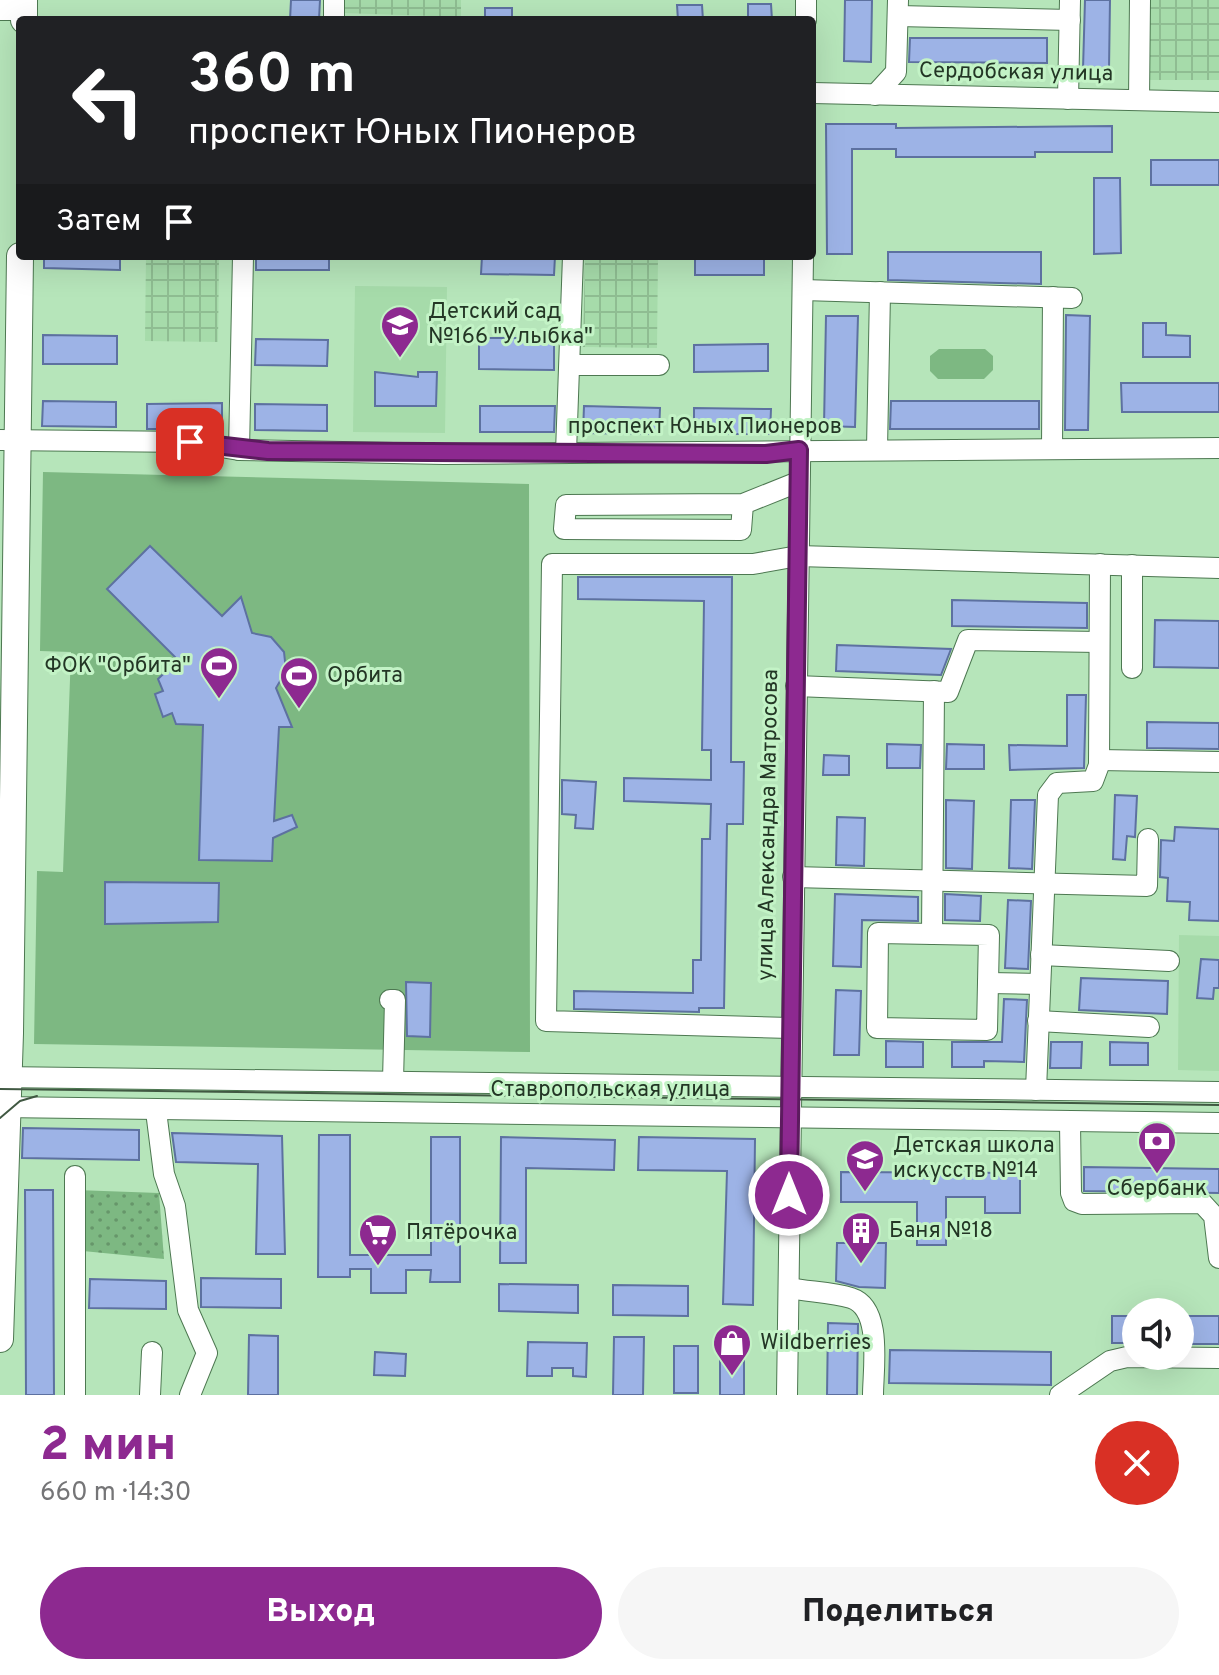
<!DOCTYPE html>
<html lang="ru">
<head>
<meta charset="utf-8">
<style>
  :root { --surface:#fff; --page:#f6f6f6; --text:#202124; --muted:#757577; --accent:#8d2990 }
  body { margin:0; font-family:Overpass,sans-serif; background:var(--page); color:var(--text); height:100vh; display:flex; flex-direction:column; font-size:30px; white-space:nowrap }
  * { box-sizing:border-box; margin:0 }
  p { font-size:26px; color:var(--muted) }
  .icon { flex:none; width:44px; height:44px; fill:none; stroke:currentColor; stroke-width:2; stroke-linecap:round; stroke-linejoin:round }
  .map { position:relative; height:1395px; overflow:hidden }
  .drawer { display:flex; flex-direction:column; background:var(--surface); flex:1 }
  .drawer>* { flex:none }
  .hud { position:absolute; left:16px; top:16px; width:800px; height:244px; border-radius:8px; box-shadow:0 8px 32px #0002; background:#202124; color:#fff; overflow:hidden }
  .buttons { position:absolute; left:1122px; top:1298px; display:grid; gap:16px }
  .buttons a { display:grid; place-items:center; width:72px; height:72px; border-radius:50%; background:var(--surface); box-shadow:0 8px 32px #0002; font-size:40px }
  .pin { position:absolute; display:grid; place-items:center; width:68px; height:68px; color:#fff; margin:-34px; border-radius:16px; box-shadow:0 4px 12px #0006 }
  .me { position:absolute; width:88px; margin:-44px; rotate:0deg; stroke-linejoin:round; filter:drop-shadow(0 0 6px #0008) }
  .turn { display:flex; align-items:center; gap:28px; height:168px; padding:0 40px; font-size:36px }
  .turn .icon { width:104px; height:104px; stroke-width:2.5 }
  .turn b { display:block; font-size:56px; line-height:68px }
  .then { display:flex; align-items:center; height:76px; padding:0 40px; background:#0003; gap:16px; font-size:30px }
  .round { display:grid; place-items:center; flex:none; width:84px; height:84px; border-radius:42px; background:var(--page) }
  .head { display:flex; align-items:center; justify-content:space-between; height:136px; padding:0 40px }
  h1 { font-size:48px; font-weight:800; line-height:60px; color:var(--accent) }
  .cta { display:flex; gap:16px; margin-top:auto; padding:16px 40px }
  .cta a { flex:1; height:92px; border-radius:48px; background:var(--accent); color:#fff; font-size:32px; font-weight:800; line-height:92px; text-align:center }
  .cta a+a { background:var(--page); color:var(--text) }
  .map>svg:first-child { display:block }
</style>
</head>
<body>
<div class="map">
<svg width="1219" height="1395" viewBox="0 0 1219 1395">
  <defs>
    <pattern id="industrial-grid" width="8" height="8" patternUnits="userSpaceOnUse" patternTransform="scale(2)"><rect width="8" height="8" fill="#a6dbaa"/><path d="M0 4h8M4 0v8" fill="none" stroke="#8fbd92"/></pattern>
    <pattern id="green-dots" width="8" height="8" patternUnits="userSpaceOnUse" patternTransform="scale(2)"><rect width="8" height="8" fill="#7db882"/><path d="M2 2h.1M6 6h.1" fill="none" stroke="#66966a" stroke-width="1.8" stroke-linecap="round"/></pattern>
  </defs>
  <rect width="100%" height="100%" fill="#b6e5ba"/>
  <!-- built -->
  <g fill="#a6dbaa">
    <path d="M355,286l92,1 -2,146 -92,-1z"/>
    <path d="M1179,935l40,1v135l-41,-1z"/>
  </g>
  <!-- industrial -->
  <g fill="url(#industrial-grid)">
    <path d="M342,0h119v17l-119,-4z"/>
    <rect x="1150" y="0" width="69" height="80"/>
    <path d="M146,256h73l-1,86 -73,-1z"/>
    <path d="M585,256h73l-1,92 -74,-1z"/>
  </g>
  <!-- green -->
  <path fill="url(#green-dots)" d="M76,1190l83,3 5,66 -81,-8z"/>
  <!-- pitch -->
  <g fill="#7db882">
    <path d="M939,349h46l8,7v14l-9,9h-46l-8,-8v-15z"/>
    <path d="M43,472l486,12 1,568 -496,-8 3,-173 26,1 8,-220 -31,-1z"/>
  </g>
  <!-- building -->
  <g fill="#9db3e6" stroke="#5d71a0" stroke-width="2">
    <path d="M291,0h29l-1,20h-29z"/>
    <path d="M845,0h27l-1,62 -27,-1z"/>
    <path d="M1085,0h25l-1,69h-26z"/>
    <path d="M748,4h23l1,16h-24z"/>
    <path d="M677,5h25l1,15h-25z"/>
    <rect x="485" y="8" width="27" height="12"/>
    <path d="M910,38h137v25l-138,-1z"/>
    <path d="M826,124h70v4l216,-2v26h-77v5h-139v-8h-44v105h-25z"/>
    <rect x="1151" y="160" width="68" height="25"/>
    <path d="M1094,178h26l1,75 -27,1z"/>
    <path d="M888,252h153v32l-153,-4z"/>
    <path d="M44,256h76v14l-76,-2z"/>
    <rect x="256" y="256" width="73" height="14"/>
    <path d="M482,256h73l-1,19 -73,-1z"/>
    <rect x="695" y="256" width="69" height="19"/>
    <path d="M1066,315l24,1 -2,114h-23z"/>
    <path d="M826,316h32l-3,111 -31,-1z"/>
    <path d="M1143,323h23v12l24,1v21h-47z"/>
    <path d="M43,335l74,1v28h-74z"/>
    <path d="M479,338h75v32l-75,-1z"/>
    <path d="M256,339l72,1 -1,26 -72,-1z"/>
    <path d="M768,344v27l-74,1v-27z"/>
    <path d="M375,372l43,5v-5h19l-1,34h-61z"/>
    <path d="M1121,383h98v29h-97z"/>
    <path d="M43,401l73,1v25l-74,-1z"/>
    <path d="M891,401h148v28h-149z"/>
    <path d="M222,403v26h-75v-25z"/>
    <path d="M255,404l72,1v26l-72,-1z"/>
    <path d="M480,406h75l-1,26h-74z"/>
    <path d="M584,406l76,2 -1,26 -76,-1z"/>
    <path d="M694,408l77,1 -1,25h-76z"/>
    <path d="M150,546l72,70 19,-19 11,36 19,4 13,15 2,19 -10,17 16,39h-13l-5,94 18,-6 5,12 -24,11 -1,23 -73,-1 4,-135 -27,-1 -4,-11 -9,4 -8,-23 8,-3 -5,-12 20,-19 -71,-71z"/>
    <path d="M578,577h154l-1,185h13l-1,62h-16l-3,184h-25v4l-125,-3v-18l119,2v-33h8l1,-121h8l1,-35 -87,-3v-23l87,2v-30h-9l2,-149 -126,-2z"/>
    <path d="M952,600l135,3v25l-135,-2z"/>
    <path d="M1155,620l64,1v47l-65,-1z"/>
    <path d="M837,645l114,4 -10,26 -105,-4z"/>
    <path d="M1067,695h19l-2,73 -74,2 -1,-25 58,1z"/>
    <path d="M1147,722l72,1v26l-72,-1z"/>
    <path d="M887,744l34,1 -1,23h-33z"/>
    <path d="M947,744l37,1v24h-38z"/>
    <path d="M824,755l25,1v19h-26z"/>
    <path d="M562,780l34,2 -3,47 -18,-1 1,-13 -14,-1z"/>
    <path d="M1115,795l22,1 -2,41 -8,-1 -2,24 -12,-1z"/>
    <path d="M946,800l28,1 -2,68 -26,-1z"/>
    <path d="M1011,800h24l-3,69 -23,-1z"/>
    <path d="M837,817l28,1 -1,48 -28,-1z"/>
    <path d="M1175,827l44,2v92l-30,-1 1,-18 -23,-1 1,-23 -8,-1 1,-37 13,1z"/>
    <path d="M105,882l114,1 -1,39 -113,2z"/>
    <path d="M835,894l83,3v24l-56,-1 -1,47 -28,-1z"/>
    <path d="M945,894l36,2 -1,25 -35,-1z"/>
    <path d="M1008,900l23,1 -3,68 -23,-1z"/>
    <path d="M1201,959l18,1v28h-5l-1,11 -16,-1z"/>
    <path d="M1081,978l87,3 -1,33 -88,-4z"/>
    <path d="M406,982l25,1 -1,54 -23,-1z"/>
    <path d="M836,990l25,1 -2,64h-25z"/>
    <path d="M1004,999l23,1 -3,62 -40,-1v6h-32v-25h50z"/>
    <path d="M886,1041l37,1v25h-37z"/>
    <path d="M1051,1042h31l-1,26h-31z"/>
    <path d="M1110,1042l38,1v22h-38z"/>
    <path d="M23,1128l116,2v30l-117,-2z"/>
    <path d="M172,1133l110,3 3,118h-29l2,-90 -82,-2z"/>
    <path d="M319,1135h31v120h81v-118h29v145h-30l1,-12h-25v23h-35v-24h-21v8h-32z"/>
    <path d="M501,1137l114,3 -1,30 -88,-2v95h-26z"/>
    <path d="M639,1137l116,2 -2,166 -30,-1 4,-133 -89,-1z"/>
    <path d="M1084,1167l135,2v24l-135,-2z"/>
    <path d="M841,1172l179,1v40h-35v-16h-39v48h-29v-43h-76z"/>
    <path d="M25,1190h28l1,205h-28z"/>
    <path d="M837,1243h49l-1,45 -26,-1 -23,-6z"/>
    <path d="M201,1278l80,1v29l-80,-1z"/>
    <path d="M90,1279l76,2v28l-77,-1z"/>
    <path d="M499,1284l79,1v28l-79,-2z"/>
    <path d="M613,1285l75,1v30l-75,-1z"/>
    <rect x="1112" y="1316" width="24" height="27"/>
    <rect x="1180" y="1316" width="39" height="28"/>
    <path d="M828,1323l30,1 -1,71h-30z"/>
    <path d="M249,1335l29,1v59h-30z"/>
    <path d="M614,1337h30l-1,58h-30z"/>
    <path d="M528,1342l59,1 -1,34 -13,-1v-8h-21v8h-25z"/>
    <rect x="674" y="1346" width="24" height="47"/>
    <path d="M890,1350l161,2v33l-162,-2z"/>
    <path d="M375,1352l31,2 -1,22 -31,-1z"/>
    <rect x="720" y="1359" width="24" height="36"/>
  </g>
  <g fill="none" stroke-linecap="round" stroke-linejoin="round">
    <!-- minor casing -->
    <g stroke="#4d7851" stroke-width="22">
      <g id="minor">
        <path d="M334,0v20"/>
        <path d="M0,10h24"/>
        <path d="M898,16l172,4"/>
        <path d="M806,20v-20"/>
        <path d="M812,93l407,9"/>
        <path d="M875,95l21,-23 2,-72"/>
        <path d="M1068,99l2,-99"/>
        <path d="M1139,100l1,-100"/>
        <path d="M803,290l269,8"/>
        <path d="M572,365h87"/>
        <path d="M0,440l190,2 49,8 205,4 775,-6"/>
        <path d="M1052,448l1,-151"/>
        <path d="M877,449l3,-157"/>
        <path d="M239,450l4,-194"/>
        <path d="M566,452l7,-196"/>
        <path d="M743,504l-2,26 -177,-1 2,-24 177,-1 55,-22"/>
        <path d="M1132,668v-103"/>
        <path d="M796,686l152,6 20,-52 131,2"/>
        <path d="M1099,760l120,2"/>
        <path d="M793,877l354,9 1,-47"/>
        <path d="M878,933l111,2 -2,95 -110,-2z"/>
        <path d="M932,934l2,-243"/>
        <path d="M1041,955l128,6"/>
        <path d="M988,983l52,1"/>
        <path d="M390,1000h5l-2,81"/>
        <path d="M1038,1021l111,6"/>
        <path d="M790,1028l-244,-7 6,-457h201l45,-8 421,12"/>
        <path d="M0,1077l1219,15"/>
        <path d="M1036,1090l12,-295 9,-12 36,-2 6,-16 1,-201"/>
        <path d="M0,1107l1219,16"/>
        <path d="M156,1111l8,63 11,32 13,104 19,43 -17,42"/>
        <path d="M1070,1123l1,70 3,8 8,3 120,-1 12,13 5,42"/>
        <path d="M75,1176v219"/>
        <path d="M789,1288c20,4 43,4 62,10 32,10 22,71 22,97"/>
        <path d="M150,1395l2,-43"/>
        <path d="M787,1395l16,-1139"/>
        <path d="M1060,1395l50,-34 17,-4 92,1"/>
      </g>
    </g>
    <!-- major casing -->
    <g stroke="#4d7851" stroke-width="28">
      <g id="major">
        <path d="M24,20v-20"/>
        <path d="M0,1339l10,-306 10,-777"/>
      </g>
    </g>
    <!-- minor -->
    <use href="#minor" stroke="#fff" stroke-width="20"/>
    <!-- major -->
    <use href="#major" stroke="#fff" stroke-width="26"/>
    <!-- tram -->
    <g stroke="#405842" stroke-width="2">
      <path d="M0,1089l1219,16"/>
      <path d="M0,1118l20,-17 17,-5"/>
    </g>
  </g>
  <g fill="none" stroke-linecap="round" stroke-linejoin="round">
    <!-- route casing -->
    <g stroke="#5c1b5e" stroke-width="20">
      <path id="route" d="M190,442l78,9 498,3 33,-4 -10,745"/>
    </g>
    <!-- route -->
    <use href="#route" stroke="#8d2990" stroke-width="14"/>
  </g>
  <!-- icons -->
  <defs>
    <g id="school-pin" transform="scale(2)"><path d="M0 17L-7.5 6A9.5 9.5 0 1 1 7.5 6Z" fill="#8d2990" stroke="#c3f3c6"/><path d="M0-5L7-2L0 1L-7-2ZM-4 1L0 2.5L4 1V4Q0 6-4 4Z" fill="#fff"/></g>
    <g id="stadium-pin" transform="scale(2)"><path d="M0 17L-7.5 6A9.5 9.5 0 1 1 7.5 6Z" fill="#8d2990" stroke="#c3f3c6"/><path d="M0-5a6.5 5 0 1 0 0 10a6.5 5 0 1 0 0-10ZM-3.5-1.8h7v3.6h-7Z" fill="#fff"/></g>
    <g id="bank-pin" transform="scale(2)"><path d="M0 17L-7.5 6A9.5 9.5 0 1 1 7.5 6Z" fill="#8d2990" stroke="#c3f3c6"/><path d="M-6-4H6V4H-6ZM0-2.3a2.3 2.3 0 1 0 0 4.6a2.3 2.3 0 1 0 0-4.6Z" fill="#fff"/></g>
    <g id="building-pin" transform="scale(2)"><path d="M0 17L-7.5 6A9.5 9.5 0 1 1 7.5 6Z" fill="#8d2990" stroke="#c3f3c6"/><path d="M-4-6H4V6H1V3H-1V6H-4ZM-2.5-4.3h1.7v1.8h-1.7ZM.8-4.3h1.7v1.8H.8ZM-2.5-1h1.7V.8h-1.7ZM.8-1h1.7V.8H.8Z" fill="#fff"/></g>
    <g id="supermarket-pin" transform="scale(2)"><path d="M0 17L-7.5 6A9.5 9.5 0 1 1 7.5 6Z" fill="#8d2990" stroke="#c3f3c6"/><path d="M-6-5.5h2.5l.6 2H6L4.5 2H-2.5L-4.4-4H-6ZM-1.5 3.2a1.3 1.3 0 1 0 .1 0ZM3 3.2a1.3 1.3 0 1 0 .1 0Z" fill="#fff"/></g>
    <g id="shop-pin" transform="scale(2)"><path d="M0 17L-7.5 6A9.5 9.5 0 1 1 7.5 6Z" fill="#8d2990" stroke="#c3f3c6"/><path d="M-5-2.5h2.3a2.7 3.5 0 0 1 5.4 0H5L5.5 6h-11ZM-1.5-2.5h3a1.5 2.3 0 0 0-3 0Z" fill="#fff"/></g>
  </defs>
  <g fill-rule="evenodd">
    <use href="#school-pin" x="400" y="325"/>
    <use href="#stadium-pin" x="219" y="666"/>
    <use href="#stadium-pin" x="299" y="676"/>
    <use href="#bank-pin" x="1157" y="1141"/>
    <use href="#school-pin" x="865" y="1159"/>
    <use href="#building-pin" x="861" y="1231"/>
    <use href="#supermarket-pin" x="378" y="1233"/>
    <use href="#shop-pin" x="732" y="1343"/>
  </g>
  <g text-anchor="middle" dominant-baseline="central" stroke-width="6" stroke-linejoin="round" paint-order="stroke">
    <!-- street labels -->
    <g font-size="22" fill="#233625" stroke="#c3f3c6">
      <text transform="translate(1016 73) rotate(1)">Сердобская улица</text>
      <text x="705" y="427">проспект Юных Пионеров</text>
      <text transform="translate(769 825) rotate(-89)">улица Александра Матросова</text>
      <text x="610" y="1090">Ставропольская улица</text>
    </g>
    <!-- poi labels -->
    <g font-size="22" fill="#233625" stroke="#c3f3c6" text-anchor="start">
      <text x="428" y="312">Детский сад<tspan x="428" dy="25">№166 "Улыбка"</tspan></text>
      <text x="191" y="666" text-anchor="end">ФОК "Орбита"</text>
      <text x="327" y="676">Орбита</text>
      <text x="893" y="1146">Детская школа<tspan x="893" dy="25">искусств №14</tspan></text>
      <text x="1157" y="1189" text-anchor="middle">Сбербанк</text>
      <text x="889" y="1231">Баня №18</text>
      <text x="406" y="1233">Пятёрочка</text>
      <text x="760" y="1343">Wildberries</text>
    </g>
  </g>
</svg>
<div class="buttons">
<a><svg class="icon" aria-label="sound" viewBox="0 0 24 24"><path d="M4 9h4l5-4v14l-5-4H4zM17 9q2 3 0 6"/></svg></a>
</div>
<div class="pin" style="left:190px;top:442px;background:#d93025"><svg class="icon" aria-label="arrive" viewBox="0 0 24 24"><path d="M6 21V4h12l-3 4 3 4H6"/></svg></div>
<svg class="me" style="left:789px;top:1195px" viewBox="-20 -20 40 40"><circle r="17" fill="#8d2990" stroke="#fff" stroke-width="3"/><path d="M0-11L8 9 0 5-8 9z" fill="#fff"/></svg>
<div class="hud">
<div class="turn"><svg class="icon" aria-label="left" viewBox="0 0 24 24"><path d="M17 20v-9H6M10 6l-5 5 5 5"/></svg><div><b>360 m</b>проспект Юных Пионеров</div></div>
<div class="then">Затем<svg class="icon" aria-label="arrive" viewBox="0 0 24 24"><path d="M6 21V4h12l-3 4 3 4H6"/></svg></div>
</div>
</div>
<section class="drawer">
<div class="head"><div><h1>2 мин</h1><p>660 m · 14:30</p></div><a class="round" style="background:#d93025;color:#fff"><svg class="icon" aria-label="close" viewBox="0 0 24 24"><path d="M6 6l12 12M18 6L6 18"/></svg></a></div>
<div class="cta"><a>Выход</a><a>Поделиться</a></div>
</section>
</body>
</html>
